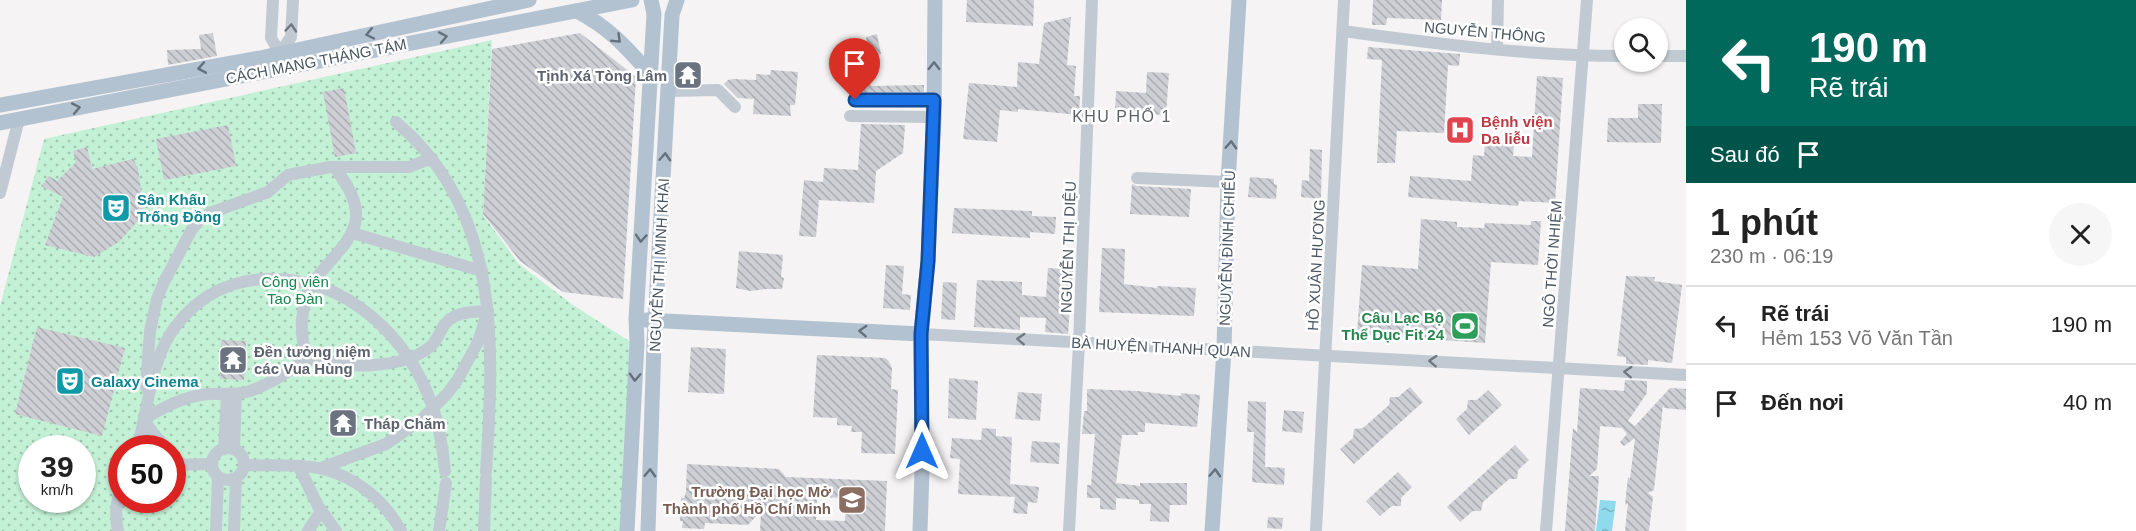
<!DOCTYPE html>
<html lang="vi">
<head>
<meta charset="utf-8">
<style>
  :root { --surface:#fff; --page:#f6f6f6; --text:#222; --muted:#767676; --line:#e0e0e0 }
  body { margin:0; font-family:Helvetica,sans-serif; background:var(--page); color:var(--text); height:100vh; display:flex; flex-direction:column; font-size:22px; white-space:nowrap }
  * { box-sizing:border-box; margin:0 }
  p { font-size:20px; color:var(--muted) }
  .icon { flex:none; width:33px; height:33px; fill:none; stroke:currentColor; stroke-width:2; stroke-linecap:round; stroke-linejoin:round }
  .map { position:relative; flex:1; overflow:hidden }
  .details { display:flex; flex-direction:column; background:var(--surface); width:450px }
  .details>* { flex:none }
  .banner { background:#00695c; color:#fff; overflow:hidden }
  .controls { position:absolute; left:1614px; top:18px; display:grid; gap:12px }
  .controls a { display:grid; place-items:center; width:54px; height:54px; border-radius:50%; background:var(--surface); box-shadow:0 2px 4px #0004; font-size:30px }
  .speed { position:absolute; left:18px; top:435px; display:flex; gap:12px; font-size:30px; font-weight:700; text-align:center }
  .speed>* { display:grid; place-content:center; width:78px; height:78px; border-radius:50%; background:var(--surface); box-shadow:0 2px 4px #0004; line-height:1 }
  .speed small { font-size:15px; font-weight:400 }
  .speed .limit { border:9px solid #d22; background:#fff; color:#111 }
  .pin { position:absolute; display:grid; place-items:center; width:51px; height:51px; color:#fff; margin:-62px -26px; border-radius:50% 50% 50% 0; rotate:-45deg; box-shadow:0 0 6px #0007 }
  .pin .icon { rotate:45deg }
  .me { position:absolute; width:66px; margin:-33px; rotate:0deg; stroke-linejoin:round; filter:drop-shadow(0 0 4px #0008) }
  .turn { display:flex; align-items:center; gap:21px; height:126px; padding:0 24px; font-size:27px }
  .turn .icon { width:78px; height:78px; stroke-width:2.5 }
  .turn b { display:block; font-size:42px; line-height:51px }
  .then { display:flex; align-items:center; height:57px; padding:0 24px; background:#0003; gap:12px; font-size:22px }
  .round { display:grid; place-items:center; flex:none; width:63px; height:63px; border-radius:32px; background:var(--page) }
  .summary { display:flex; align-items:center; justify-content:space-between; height:102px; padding:0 24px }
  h1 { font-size:36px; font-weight:700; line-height:45px }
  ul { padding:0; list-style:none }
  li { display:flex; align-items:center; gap:18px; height:78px; padding:0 24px; border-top:2px solid var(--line) }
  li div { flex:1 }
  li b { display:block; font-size:22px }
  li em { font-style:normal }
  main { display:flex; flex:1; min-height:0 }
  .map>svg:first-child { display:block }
</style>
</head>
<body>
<main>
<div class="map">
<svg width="1686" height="531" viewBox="0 0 1686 531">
  <defs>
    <pattern id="park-dots" width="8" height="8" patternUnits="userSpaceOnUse" patternTransform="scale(1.5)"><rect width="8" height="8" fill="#c3f1d5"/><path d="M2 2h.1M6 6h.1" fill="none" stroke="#a0c6b0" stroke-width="1.8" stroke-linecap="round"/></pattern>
    <pattern id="water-ripples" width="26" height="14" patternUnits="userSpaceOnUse" patternTransform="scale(1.5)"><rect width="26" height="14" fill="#90daee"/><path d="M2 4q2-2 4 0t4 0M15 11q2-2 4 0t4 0" fill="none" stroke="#78b4c4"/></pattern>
    <pattern id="building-back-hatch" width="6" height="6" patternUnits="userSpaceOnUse" patternTransform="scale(1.5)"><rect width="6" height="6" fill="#cdcfd5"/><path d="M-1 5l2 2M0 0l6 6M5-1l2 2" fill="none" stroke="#a8abb0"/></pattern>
  </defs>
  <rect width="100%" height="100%" fill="#f5f3f3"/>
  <!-- park -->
  <path fill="url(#park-dots)" fill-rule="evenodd" d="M492,40l-9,175 36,49 54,41 64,41 -12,185h-625v-225l44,-167zM32,448h50v52h-50zM122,448h50v52h-50z"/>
  <!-- water -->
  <path fill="url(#water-ripples)" d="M1600,500l16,1 -4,30h-16z"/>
  <!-- building -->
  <g fill="url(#building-back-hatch)" fill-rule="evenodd">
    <path d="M967,0h67l-1,26 -67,-4z"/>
    <path d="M1373,0h69l-1,20 -54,-2 -1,7h-14z"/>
    <path d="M1071,17l-4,48 9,1 -2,30h6l-1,19 -61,-6v3l-18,-2 -3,32 -34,-3 6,-56 48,4 1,-25 21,2 5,-41z"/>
    <path d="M213,33l4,23 -49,9 -1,-15 34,-1 -2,-14z"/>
    <path d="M580,33l56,44 -13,222 -60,-7 -43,-31 -37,-47 9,-165z"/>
    <path d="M877,34l4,20 -12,3 -3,-20z"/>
    <path d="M1368,47l92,7 -1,12 -11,-1 -4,68 -47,-2 -2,32h-18l5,-103 -15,-1z"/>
    <path d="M771,70l27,2 -3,33h-5l1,11 -38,-2 1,-15 -16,-1 -14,-14 4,-4 5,-1 23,1v-6l14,1z"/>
    <path d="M869,70l2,16 53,-1v7l-73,1 -2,-21z"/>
    <path d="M1147,72l22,1 -3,42 -51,-3 1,-21 30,2z"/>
    <path d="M1537,76l26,2 -8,125 -36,-2 -1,5 -110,-9 2,-21 61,5 2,-26 11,1 1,-13 29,1 -1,12 19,1z"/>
    <path d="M344,88l12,65 -21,4 -12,-65z"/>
    <path d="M1638,104h24l-1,39 -54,-1 1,-24h30z"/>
    <path d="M861,124l44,1 -2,28 -27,18 -2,32 -55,-3 -3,37 -17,-1 5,-56 19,2 1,-14 34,2z"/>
    <path d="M228,125l8,41 -72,14 -8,-41z"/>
    <path d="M87,147l5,22 41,-10 5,9 6,46 -25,28 -25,15 -49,-12 18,-48 -22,-11 8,-10 8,5 19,-19 -3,-11z"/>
    <path d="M1310,149l12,1 -1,49 -20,-2 1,-17 7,1z"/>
    <path d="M1250,177l24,2v5l3,1 -1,14 -28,-2z"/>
    <path d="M1132,184l5,2 54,3 -2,28 -59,-3z"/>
    <path d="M954,208l78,3v5l24,1 -1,17 -25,-2v6l-78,-5z"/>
    <path d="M1421,219l36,3v5l27,1 1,-5 46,2v-4h10l-3,44 -47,-3 -6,81 -128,-9 5,-69 56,4z"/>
    <path d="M1102,248l23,1 -1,35 33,4v-2l39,2 -2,28 -95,-4z"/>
    <path d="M739,251l44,4 -2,22 3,1 -2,11h-17l-15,2 -14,-3z"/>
    <path d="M886,265l18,1 -2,28 9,1 -1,15 -27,-2z"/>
    <path d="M1048,268l25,2 -5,64 -23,-2 1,-14 -26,-1v13l-46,-3 3,-47 45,2v13l24,2z"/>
    <path d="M1626,276l29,1 -1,4 28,4 -10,78 -24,-3v5l-22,-1v-7l-9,-1z"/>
    <path d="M943,282l14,1 -2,37 -14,-1z"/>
    <path d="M37,327l88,21 -23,88 -87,-22z"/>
    <path d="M221,340l25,1 -2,39 -24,-1z"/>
    <path d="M691,347l35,2 -2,45 -36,-2z"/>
    <path d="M817,355l68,3 3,2 4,8 -1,21 7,1 -3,64 -34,-1 1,-21h-11l1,-6 -15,-1v-7l-24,-1z"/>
    <path d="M949,378l29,3 -2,39 -28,-2z"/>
    <path d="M1625,380l22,1v12l-19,28 7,5 35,-38 16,1v21l-22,-2 -1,-3 -9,85 -6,3 5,4 -4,34h-24l3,-28 -3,2 3,-28 2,2 5,-41 -11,8 -4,-4 7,-8 -5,-6 -22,-2 -3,43 -8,7h10l-4,55h-30l7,-91 1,-12 4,4 3,-44 44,3z"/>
    <path d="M1410,387l13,15 -69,62 -14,-15 13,-11 1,-9 9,-1 26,-23 1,-8h8z"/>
    <path d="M1087,389l50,2 44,5v-3l19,2 -3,32 -52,-4v9h-7v3h-16l-6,48 24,3v-3h47v22h-17l-1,17 -19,-1 1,-17h-12v-4l-23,-2v12l-16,-1v-11h-13v-13h4l4,-51h-13l2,-23h3z"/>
    <path d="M1488,390l14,15 -33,30 -13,-16 11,-10 1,-9h9z"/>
    <path d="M1018,392l24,2 -2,27 -25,-2z"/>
    <path d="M1248,401l18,1 -1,65 20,1 -1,17 -32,-3 2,-50h-7z"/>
    <path d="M1284,410l20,2 -2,21 -20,-2z"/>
    <path d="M982,428l14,1v7l16,1 -2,47 29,3 -2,16 -9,-1 -1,12 -14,-1 2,-16 -57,-3 2,-35 -10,-1 2,-20 29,2z"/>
    <path d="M1032,441l28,2 -1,21 -29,-2z"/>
    <path d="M1515,445l14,15 -11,10 -1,9h-8l-26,23 -2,9h-8l-13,11 -13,-15z"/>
    <path d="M687,464l92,5 7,8 101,4 -2,50h-125l1,-20 -13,14 -43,-2 -1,6 -22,-1 1,-7h-3l1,-23h3l2,-6zM817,497l29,1 -1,23 -29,-1z"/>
    <path d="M1398,472l14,15 -11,11v8h-9l-12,10 -14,-15z"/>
    <path d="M1268,517l15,1 -1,11 -15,-1z"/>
  </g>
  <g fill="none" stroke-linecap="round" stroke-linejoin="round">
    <!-- minor -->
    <g stroke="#c1cad2" stroke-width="12">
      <path d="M273,0l-2,38 9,15 1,8"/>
      <path d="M1343,31c94,13 187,25 281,25"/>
      <path d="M1497,49l1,-49"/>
      <path d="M280,53l11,-16 2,-37"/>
      <path d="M1658,56h28"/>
      <path d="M668,91l50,-1 17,17"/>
      <path d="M855,100h79"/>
      <path d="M850,116l84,1"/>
      <path d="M396,122c106,89 98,225 90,350"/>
      <path d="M1137,178l91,4"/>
      <path d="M0,193l19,-74"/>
      <path d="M352,233l130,38"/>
      <path d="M921,334l765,41"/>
      <path d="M307,359c-8,-27 -7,-50 5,-76 37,-46 66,-60 22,-116"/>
      <path d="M146,387l4,-56 7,-32 7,-17 28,-53 9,-10 9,-6 58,-21 20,-17 42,-8h79l23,-9"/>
      <path d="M144,416c2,12 15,24 23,32"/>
      <path d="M144,419c20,-12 41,-23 64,-25 13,-1 25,1 38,-2 21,-5 42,-21 61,-33 34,9 95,12 124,-13 6,-6 8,-12 12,-19 10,-16 29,-15 45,-16l-10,31 -20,37 -11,15 -25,25 -36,25 -65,24"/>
      <path d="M137,448c12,-39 12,-86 38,-121 23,-31 56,-48 94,-48 78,-2 140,58 164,129 7,21 10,42 12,63"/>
      <circle cx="228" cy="464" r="16"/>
      <path d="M224,449l3,-55"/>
      <path d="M234,449l2,-55"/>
      <path d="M172,465l40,-1"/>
      <path d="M244,465c22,1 59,-1 79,4 33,8 62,32 78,62"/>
      <path d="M299,467l19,39 18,25"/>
      <path d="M118,531c-3,-15 -3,-29 4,-43"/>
      <path d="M216,531l2,-54"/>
      <path d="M234,531l2,-53"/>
      <path d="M308,531l13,-20"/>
      <path d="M439,531l7,-48"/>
      <path d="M484,531l2,-53"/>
      <path d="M1069,531l10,-188 13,-343"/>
      <path d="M1316,531l28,-531"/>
      <path d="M1546,531l41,-531"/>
    </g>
    <!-- major -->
    <g stroke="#b3c2d1" stroke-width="15">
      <path d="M577,11c33,17 50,37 74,64"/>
      <path d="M0,105l260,-47 269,-58"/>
      <path d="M0,123l632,-123"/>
      <path d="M646,320l275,14"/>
      <path d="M627,531l10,-188 -1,-24 18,-305 -3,-14"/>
      <path d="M648,531l6,-188 18,-328 5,-15"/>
      <path d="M920,531l2,-60 -1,-137 7,-73 6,-144 1,-117"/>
      <path d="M1212,531l12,-181 4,-168 11,-182"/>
    </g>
  </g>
  <!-- one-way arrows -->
  <defs><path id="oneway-chevron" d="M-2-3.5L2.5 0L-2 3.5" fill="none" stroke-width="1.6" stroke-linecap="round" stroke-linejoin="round" transform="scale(1.5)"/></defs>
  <g stroke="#6e7983">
    <use href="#oneway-chevron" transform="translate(291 28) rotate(-85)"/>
    <use href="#oneway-chevron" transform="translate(1021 339) rotate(-177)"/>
    <use href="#oneway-chevron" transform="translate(1433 361) rotate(-177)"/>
    <use href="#oneway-chevron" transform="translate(1628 372) rotate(-177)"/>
  </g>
  <g stroke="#64717d">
    <use href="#oneway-chevron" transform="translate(370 34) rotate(168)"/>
    <use href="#oneway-chevron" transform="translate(443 37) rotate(-11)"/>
    <use href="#oneway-chevron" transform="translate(617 39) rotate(44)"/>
    <use href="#oneway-chevron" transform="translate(934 66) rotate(-89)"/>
    <use href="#oneway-chevron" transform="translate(202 68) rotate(170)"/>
    <use href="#oneway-chevron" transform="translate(76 108) rotate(-11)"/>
    <use href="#oneway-chevron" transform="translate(1231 145) rotate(-87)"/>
    <use href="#oneway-chevron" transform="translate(665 157) rotate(-87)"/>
    <use href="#oneway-chevron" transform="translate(641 238) rotate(94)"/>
    <use href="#oneway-chevron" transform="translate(863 331) rotate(-177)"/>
    <use href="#oneway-chevron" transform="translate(635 377) rotate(93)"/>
    <use href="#oneway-chevron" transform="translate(650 473) rotate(-88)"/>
    <use href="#oneway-chevron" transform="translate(1215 473) rotate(-87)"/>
  </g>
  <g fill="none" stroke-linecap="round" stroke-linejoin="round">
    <!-- route casing -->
    <g stroke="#114b97" stroke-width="15">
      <path id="route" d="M855,100h79l-6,161 -7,73 1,117"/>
    </g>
    <!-- route -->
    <use href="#route" stroke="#1a73e8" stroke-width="10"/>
  </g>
  <!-- icons -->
  <defs>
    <g id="temple-square" transform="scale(1.5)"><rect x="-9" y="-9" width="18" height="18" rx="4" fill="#6b7280" stroke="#fff"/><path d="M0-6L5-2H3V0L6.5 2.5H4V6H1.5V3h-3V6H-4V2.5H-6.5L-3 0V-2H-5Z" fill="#fff"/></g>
    <g id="hospital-square" transform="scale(1.5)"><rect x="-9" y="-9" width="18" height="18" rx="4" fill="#e0444e" stroke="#fff"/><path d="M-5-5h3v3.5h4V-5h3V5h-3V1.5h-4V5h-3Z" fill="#fff"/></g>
    <g id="theatre-square" transform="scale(1.5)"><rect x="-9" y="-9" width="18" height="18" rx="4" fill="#0f9aa8" stroke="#fff"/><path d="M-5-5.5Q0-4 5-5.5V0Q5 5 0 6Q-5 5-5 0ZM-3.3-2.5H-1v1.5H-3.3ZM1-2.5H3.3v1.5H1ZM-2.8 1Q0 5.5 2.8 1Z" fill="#fff"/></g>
    <g id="stadium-square" transform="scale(1.5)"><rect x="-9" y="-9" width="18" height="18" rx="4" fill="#2e9e5b" stroke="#fff"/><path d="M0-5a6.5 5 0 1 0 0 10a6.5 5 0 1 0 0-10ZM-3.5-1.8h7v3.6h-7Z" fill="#fff"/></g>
    <g id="university-square" transform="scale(1.5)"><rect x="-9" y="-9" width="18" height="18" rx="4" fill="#8d6e63" stroke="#fff"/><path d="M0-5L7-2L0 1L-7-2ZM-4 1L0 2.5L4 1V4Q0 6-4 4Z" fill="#fff"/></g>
  </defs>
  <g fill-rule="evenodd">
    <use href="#temple-square" x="688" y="75"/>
    <use href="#hospital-square" x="1460" y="130"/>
    <use href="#theatre-square" x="116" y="208"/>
    <use href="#stadium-square" x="1465" y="326"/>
    <use href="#temple-square" x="233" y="360"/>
    <use href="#theatre-square" x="70" y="381"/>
    <use href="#temple-square" x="343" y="423"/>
    <use href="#university-square" x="852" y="500"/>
  </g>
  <g text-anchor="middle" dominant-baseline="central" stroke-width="5" stroke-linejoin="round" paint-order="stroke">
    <!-- street labels -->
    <g font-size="15" fill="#4a5661" stroke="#fff">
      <text transform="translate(1485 32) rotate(5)">NGUYỄN THÔNG</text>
      <text transform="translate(316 61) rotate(-11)">CÁCH MẠNG THÁNG TÁM</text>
      <text transform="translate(1068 247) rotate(-88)">NGUYỄN THỊ DIỆU</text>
      <text transform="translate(1227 248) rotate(-88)">NGUYỄN ĐÌNH CHIỂU</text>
      <text transform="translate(1552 264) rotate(-86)">NGÔ THỜI NHIỆM</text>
      <text transform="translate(659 265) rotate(-87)">NGUYỄN THỊ MINH KHAI</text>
      <text transform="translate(1316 265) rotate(-87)">HỒ XUÂN HƯƠNG</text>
      <text transform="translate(1161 347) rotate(3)">BÀ HUYỆN THANH QUAN</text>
    </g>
    <!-- worship labels -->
    <g font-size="15" font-weight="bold" fill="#5b616d" stroke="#fff" text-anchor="start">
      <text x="667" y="75" text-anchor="end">Tịnh Xá Tòng Lâm</text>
      <text x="254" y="351">Đền tưởng niệm<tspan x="254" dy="17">các Vua Hùng</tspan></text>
      <text x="364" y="423">Tháp Chăm</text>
    </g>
    <!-- health labels -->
    <g font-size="15" font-weight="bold" fill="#be3a42" stroke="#fff" text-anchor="start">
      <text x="1481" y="121">Bệnh viện<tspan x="1481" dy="17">Da liễu</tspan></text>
    </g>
    <!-- culture labels -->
    <g font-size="15" font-weight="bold" fill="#0d838f" stroke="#fff" text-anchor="start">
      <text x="137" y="199">Sân Khấu<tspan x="137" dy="17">Trống Đồng</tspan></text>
      <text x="91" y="381">Galaxy Cinema</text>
    </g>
    <!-- park labels -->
    <g font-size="15" fill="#17864f" stroke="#fff">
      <text x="295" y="281">Công viên<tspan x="295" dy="17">Tao Đàn</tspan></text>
    </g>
    <!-- leisure labels -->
    <g font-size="15" font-weight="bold" fill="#27864d" stroke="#fff" text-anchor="end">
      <text x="1444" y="317">Câu Lạc Bộ<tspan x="1444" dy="17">Thể Dục Fit 24</tspan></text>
    </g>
    <!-- education labels -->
    <g font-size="15" font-weight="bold" fill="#785e54" stroke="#fff" text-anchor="end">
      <text x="831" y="491">Trường Đại học Mở<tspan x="831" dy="17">Thành phố Hồ Chí Minh</tspan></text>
    </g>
    <!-- neighbourhood labels -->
    <g font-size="16" letter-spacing="1.5" fill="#5f6368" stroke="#fff">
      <text x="1122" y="116">KHU PHỐ 1</text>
    </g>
  </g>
</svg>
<div class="controls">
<a><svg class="icon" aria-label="search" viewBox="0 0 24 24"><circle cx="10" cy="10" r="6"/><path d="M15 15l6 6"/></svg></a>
</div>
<div class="speed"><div>39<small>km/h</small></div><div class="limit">50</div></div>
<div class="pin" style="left:855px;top:100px;background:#d93025"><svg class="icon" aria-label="arrive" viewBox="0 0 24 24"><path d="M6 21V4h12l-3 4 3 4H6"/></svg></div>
<svg class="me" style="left:922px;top:451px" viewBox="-20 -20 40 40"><path d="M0-17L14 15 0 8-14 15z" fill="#1a73e8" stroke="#fff" stroke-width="4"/></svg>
</div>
<section class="details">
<div class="banner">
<div class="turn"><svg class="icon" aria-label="left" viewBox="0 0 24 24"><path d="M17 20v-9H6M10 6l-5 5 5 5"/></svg><div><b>190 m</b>Rẽ trái</div></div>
<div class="then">Sau đó<svg class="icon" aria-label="arrive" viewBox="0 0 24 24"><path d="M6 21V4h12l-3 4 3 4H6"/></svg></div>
</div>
<div class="summary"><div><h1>1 phút</h1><p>230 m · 06:19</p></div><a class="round"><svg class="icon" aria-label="close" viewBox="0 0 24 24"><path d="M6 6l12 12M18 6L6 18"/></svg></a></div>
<ul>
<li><svg class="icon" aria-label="left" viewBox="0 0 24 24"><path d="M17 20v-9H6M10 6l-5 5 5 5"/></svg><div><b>Rẽ trái</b><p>Hẻm 153 Võ Văn Tần</p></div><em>190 m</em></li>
<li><svg class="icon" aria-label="arrive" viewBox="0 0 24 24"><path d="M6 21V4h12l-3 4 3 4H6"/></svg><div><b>Đến nơi</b></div><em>40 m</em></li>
</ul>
</section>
</main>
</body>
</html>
